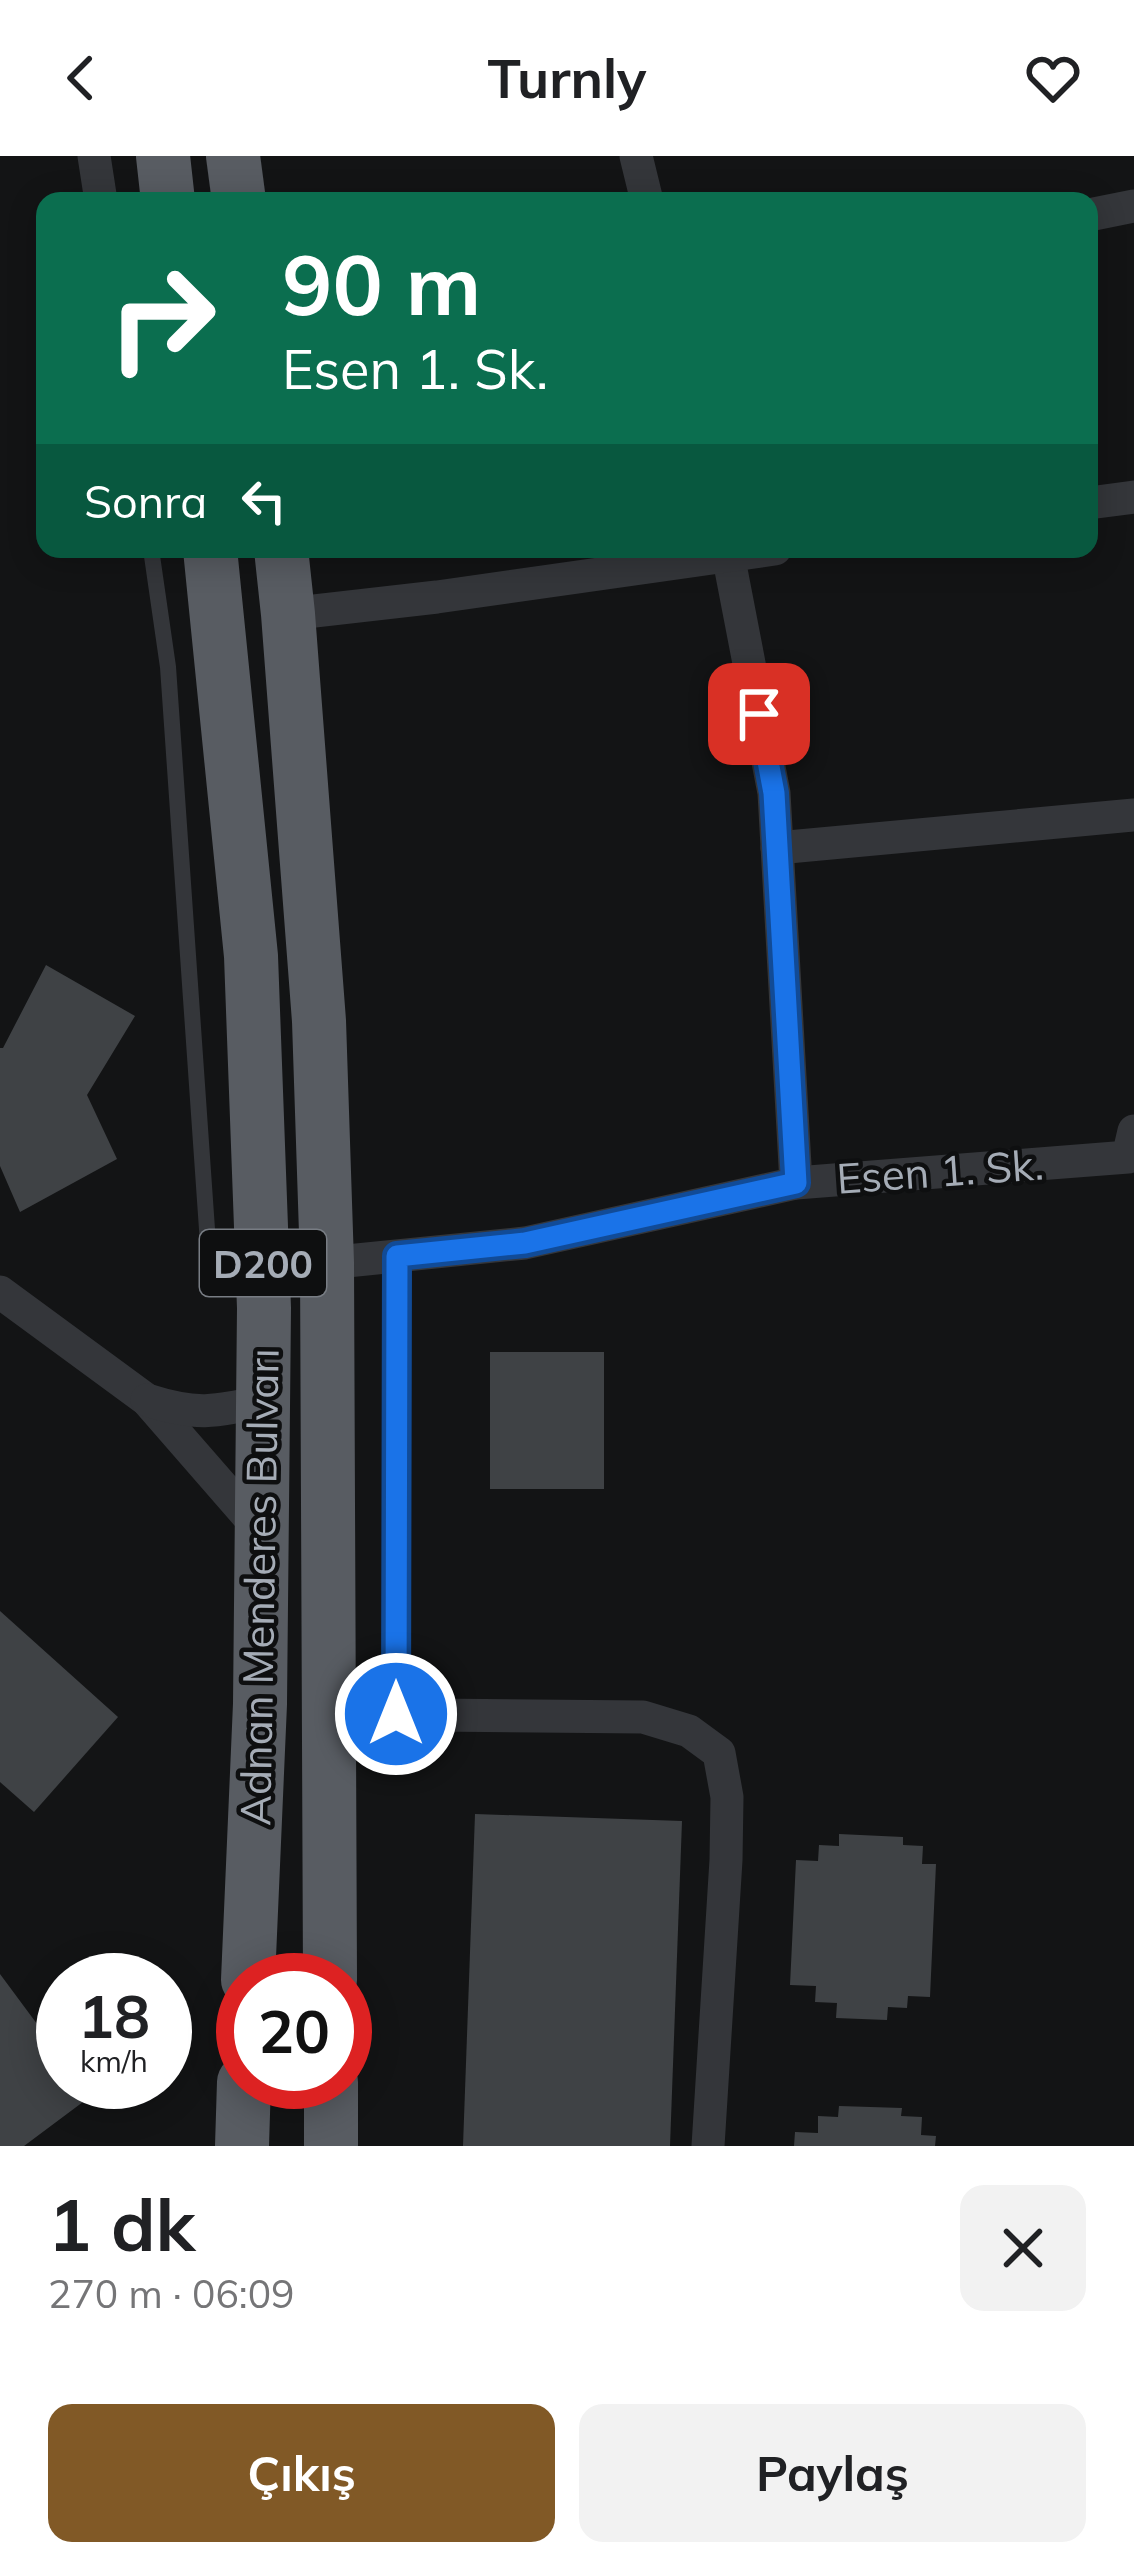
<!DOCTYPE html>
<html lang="tr">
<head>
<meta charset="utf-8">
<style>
  :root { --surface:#fff; --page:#f2f2f2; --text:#202124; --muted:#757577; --accent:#815926 }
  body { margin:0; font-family:Mulish,sans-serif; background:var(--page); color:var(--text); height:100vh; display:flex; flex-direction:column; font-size:45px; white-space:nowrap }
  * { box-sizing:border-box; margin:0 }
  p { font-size:39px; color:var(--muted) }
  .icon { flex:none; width:66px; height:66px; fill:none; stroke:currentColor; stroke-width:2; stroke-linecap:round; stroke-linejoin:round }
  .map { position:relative; height:1990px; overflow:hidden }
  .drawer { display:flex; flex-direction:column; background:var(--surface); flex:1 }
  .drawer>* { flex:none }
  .hud { position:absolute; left:36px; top:36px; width:1062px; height:366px; border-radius:24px; box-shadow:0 6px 30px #0003; background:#0b6e4f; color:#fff; overflow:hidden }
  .speed { position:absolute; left:36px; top:1797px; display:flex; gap:24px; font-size:60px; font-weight:700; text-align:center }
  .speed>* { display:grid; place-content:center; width:156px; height:156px; border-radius:50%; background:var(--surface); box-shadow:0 6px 30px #0003; line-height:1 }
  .speed small { font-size:30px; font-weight:400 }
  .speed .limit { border:18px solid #d22; background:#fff; color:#111 }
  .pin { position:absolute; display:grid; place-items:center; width:102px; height:102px; color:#fff; margin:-51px; border-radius:24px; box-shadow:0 6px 18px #0006 }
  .me { position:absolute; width:132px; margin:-66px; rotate:0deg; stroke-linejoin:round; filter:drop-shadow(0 0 9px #0008) }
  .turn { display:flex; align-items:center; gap:42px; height:252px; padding:0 48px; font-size:54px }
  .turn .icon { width:156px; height:156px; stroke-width:2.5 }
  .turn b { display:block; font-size:84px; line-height:102px }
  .then { display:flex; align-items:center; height:114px; padding:0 48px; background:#0003; gap:24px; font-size:45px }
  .round { display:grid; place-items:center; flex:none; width:126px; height:126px; border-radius:24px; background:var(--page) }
  .overview { display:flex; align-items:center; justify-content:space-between; height:204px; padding:0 48px }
  h1 { font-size:72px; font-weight:700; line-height:90px }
  .action { display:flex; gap:24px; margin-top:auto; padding:24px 48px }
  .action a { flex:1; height:138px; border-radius:24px; background:var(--accent); color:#fff; font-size:48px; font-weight:700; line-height:138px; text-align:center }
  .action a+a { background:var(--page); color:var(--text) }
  header { display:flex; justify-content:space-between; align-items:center; height:156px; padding:0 48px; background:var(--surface); font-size:54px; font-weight:700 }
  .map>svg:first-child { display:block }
</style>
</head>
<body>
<header><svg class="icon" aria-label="back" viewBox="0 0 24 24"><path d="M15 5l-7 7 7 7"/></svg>Turnly<svg class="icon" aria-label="heart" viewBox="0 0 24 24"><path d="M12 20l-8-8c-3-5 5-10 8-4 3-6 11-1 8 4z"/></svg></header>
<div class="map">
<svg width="1134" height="1990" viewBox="0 0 1134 1990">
  <rect width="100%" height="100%" fill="#131415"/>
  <!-- building -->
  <g fill="#3f4245">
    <path d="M46,809l89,51 -48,79 30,64 -97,53 -20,-46v-118h3z"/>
    <rect x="490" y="1196" width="114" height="137"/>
    <path d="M0,1455l118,106 -84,95 -34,-30z"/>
    <path d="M475,1658l207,7 -12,325h-207z"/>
    <path d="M839,1678l64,3v8l20,1 -1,18h14l-6,133 -22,-1 -1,12 -19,-1 -1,13 -51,-2 1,-15 -22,-1 1,-16 -26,-1 6,-125 22,1 1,-16 20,1z"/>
    <path d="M0,1818l63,85v23h17l11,14 -67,50h-24z"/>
    <path d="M839,1950l63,2 -1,8 21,1 -1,18 15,1 -1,10h-141l1,-14 23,1v-17l20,1z"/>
  </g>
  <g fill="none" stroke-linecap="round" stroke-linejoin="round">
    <!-- service -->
    <g stroke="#34363a" stroke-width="16">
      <path d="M151,393l17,118 41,591"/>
      <path d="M396,1558l1,-458"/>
    </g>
    <!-- minor -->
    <g stroke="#34363a" stroke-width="33">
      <path d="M94,0l7,45"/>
      <path d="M636,0l11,45"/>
      <path d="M1089,59l45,-9"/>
      <path d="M1089,347l45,-6"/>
      <path d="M727,393l47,244 22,390"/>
      <path d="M288,458l149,-17 338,-48"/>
      <path d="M777,692l357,-33"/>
      <path d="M327,1107l198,-20 271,-60 332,-26 6,-26"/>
      <path d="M0,1136l147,108 115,132"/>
      <path d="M147,1244c50,16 67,12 116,1"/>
      <path d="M330,1558l313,3 46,14 30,22 8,44 -1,63 -18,286"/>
    </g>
    <!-- trunk -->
    <g stroke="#585c62" stroke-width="54">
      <path d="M163,0l5,45"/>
      <path d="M233,0l6,45"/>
      <path d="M210,393l41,407 13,352 -4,396 -12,276"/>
      <path d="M281,393l7,65 31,407 8,242 3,717"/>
      <path d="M331,1926v64"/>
      <path d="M242,1990l2,-64"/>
    </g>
  </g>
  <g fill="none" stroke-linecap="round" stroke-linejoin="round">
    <!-- route casing -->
    <g stroke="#114b97" stroke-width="30">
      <path id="route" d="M396,1558l1,-458 128,-13 271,-60 -22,-390 -15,-79"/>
    </g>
    <!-- route -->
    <use href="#route" stroke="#1a73e8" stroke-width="21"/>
  </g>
  <g text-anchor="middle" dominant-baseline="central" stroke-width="9" stroke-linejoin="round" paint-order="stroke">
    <!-- shield labels -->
    <rect fill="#0e0f10" stroke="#787d84" stroke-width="3" x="200" y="1074" width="126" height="66" rx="9"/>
    <g font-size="39" font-weight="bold" fill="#a5acb6">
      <text x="263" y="1107">D200</text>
    </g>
    <!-- street labels -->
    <g font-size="42" fill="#a5acb6" stroke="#0e0f10">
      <text transform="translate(940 1015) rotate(-4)">Esen 1. Sk.</text>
      <text transform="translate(259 1431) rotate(-89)">Adnan Menderes Bulvarı</text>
    </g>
  </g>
</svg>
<div class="speed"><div>18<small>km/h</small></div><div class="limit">20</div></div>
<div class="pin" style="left:759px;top:558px;background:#d93025"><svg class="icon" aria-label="arrive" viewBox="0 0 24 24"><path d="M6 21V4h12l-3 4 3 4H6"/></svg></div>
<svg class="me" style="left:396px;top:1558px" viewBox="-20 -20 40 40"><circle r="17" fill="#1a73e8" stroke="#fff" stroke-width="3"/><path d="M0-11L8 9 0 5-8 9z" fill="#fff"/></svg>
<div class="hud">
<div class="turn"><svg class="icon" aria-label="right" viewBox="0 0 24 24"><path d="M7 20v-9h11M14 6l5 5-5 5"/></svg><div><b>90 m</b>Esen 1. Sk.</div></div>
<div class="then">Sonra<svg class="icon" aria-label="left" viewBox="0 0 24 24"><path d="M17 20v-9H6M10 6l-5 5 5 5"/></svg></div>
</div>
</div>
<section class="drawer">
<div class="overview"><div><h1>1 dk</h1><p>270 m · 06:09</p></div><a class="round"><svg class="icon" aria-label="close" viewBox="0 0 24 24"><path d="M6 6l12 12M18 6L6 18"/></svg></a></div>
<div class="action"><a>Çıkış</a><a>Paylaş</a></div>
</section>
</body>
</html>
